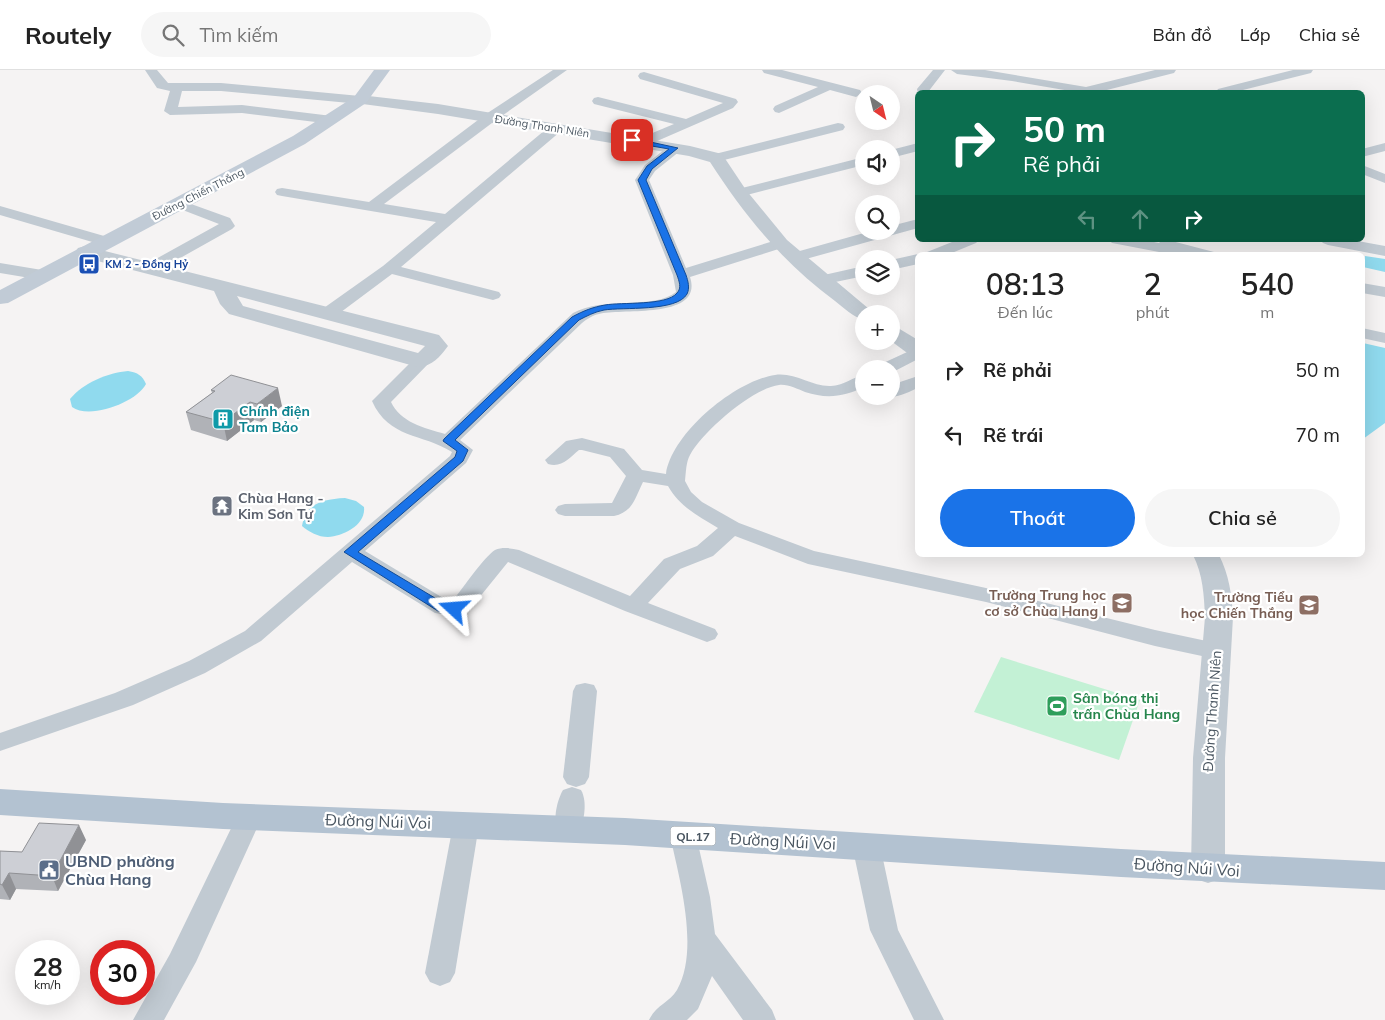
<!DOCTYPE html>
<html lang="vi">
<head>
<meta charset="utf-8">
<style>
  :root { --surface:#fff; --page:#f6f6f6; --text:#222; --muted:#767676; --line:#e0e0e0; --accent:#1a73e8 }
  body { margin:0; font-family:Mulish,sans-serif; background:var(--page); color:var(--text); height:100vh; display:flex; flex-direction:column; font-size:19px; white-space:nowrap }
  * { box-sizing:border-box; margin:0 }
  p { font-size:16px; color:var(--muted) }
  .icon { flex:none; width:28px; height:28px; fill:none; stroke:currentColor; stroke-width:2; stroke-linecap:round; stroke-linejoin:round }
  .map { position:relative; flex:1; overflow:hidden }
  .sheet { position:absolute; left:915px; top:182px; width:450px; height:305px; display:flex; flex-direction:column; background:var(--surface); border-radius:8px; box-shadow:0 5px 20px #0002 }
  .sheet>* { flex:none }
  .guide { position:absolute; left:915px; top:20px; width:450px; height:152px; border-radius:8px; box-shadow:0 5px 20px #0002; background:#0b6e4f; color:#fff; overflow:hidden }
  .needle { width:32px; rotate:145deg }
  .buttons { position:absolute; left:855px; top:15px; display:grid; gap:10px }
  .buttons a { display:grid; place-items:center; width:45px; height:45px; border-radius:50%; background:var(--surface); box-shadow:0 5px 20px #0002; font-size:25px }
  .speed { position:absolute; left:15px; top:870px; display:flex; gap:10px; font-size:25px; font-weight:700; text-align:center }
  .speed>* { display:grid; place-content:center; width:65px; height:65px; border-radius:50%; background:var(--surface); box-shadow:0 5px 20px #0002; line-height:1 }
  .speed small { font-size:12px; font-weight:400 }
  .speed .limit { border:8px solid #d22; background:#fff; color:#111 }
  .pin { position:absolute; display:grid; place-items:center; width:42px; height:42px; color:#fff; margin:-21px; border-radius:10px; box-shadow:0 2px 8px #0006 }
  .me { position:absolute; width:55px; margin:-28px; rotate:289deg; stroke-linejoin:round; filter:drop-shadow(0 0 4px #0008) }
  .turn { display:flex; align-items:center; gap:18px; height:105px; padding:0 25px; font-size:22px }
  .turn .icon { width:65px; height:65px; stroke-width:2.5 }
  .turn b { display:block; font-size:35px; line-height:42px }
  .lanes { display:flex; align-items:center; height:48px; padding:0 25px; background:#0003; justify-content:center; gap:25px; direction:ltr }
  .lanes .off { opacity:.35 }
  .eta { display:flex; justify-content:space-evenly; align-items:center; height:85px; text-align:center }
  .eta b { font-size:30px; font-weight:600; line-height:35px }
  .cta { display:flex; gap:10px; margin-top:auto; padding:10px 25px }
  .cta a { flex:1; height:58px; border-radius:30px; background:var(--accent); color:#fff; font-size:20px; font-weight:600; line-height:58px; text-align:center }
  .cta a+a { background:var(--page); color:var(--text) }
  ul { padding:0; list-style:none }
  li { display:flex; align-items:center; gap:15px; height:65px; padding:0 25px }
  li div { flex:1 }
  li b { display:block; font-size:19px }
  li em { font-style:normal }
  header { display:flex; align-items:center; gap:30px; box-sizing:border-box; height:70px; padding:0 25px; background:var(--surface); border-bottom:1px solid var(--line) }
  header strong { font-size:24px }
  nav { display:flex; gap:28px; margin-inline-start:auto; font-size:18px }
  .search { width:350px; height:45px; background:var(--page); display:flex; align-items:center; gap:12px; box-sizing:border-box; padding:0 18px; border-radius:28px; color:var(--muted); font-size:19px }
  .map>svg:first-child { display:block }
</style>
</head>
<body>
<header>
<strong>Routely</strong>
<div class="search"><svg class="icon" aria-label="search" viewBox="0 0 24 24"><circle cx="10" cy="10" r="6"/><path d="M15 15l6 6"/></svg>Tìm kiếm</div>
<nav><a>Bản đồ</a><a>Lớp</a><a>Chia sẻ</a></nav>
</header>
<div class="map">
<svg width="1385" height="950" viewBox="0 0 1385 950">
  <rect width="100%" height="100%" fill="#f5f3f3"/>
  <!-- green -->
  <path fill="#c3f1d5" d="M1001,587l139,43 -21,60 -145,-48z"/>
  <!-- water -->
  <g fill="#90daee">
    <path d="M1365,186l20,3v13l-22,-5z"/>
    <path d="M1363,273l22,5v75l-22,16z"/>
    <path d="M128,301c10,2 14,4 18,13 -9,18 -56,36 -74,23l-2,-8c14,-17 38,-26 58,-28z"/>
    <path d="M345,428l11,3 8,6c2,18 -21,29 -36,30 -10,0 -19,-5 -26,-11 4,-23 22,-27 43,-28z"/>
  </g>
  <g fill="none" stroke-linecap="round" stroke-linejoin="round">
    <!-- minor -->
    <g fill="#c1cad2" fill-rule="evenodd">
      <path d="M145,0h12l11,13h53l139,13 6,4 -6,4 -139,-13h-39l-4,16 64,-2 90,11 6,4 -6,4 -90,-11 -72,2 -6,-4 6,-20 -13,-3z"/>
      <path d="M553,0h14l-71,50 -112,84 61,10 106,-89h10l2,3 -2,3 -160,136 98,25 2,3 -2,3 -6,2 -101,-26 -59,44h-12l-2,-4 2,-4 62,-44 53,-44 -154,-26 -5,-1 -2,-3 2,-3 5,-1 87,14 117,-88z"/>
      <path d="M762,0h20l78,20 2,3 -6,4 -26,-7 -51,23 -4,-1 -2,-3 2,-3 43,-19 -54,-14z"/>
      <path d="M933,0h12l-17,22h-10v2l-1,-5z"/>
      <path d="M951,0h34l101,17 69,-17h21l-2,3 -75,19h-23l-64,-11 -55,-7z"/>
      <path d="M1293,0h20l-2,3 -76,19h-19l2,-3z"/>
      <path d="M644,2l92,27 2,3 -5,6 -85,37h-10l-2,-3 2,-3 36,-15 -80,-20 -2,-3 2,-3 4,-1 88,22 37,-16 -83,-24 -2,-3 2,-3z"/>
      <path d="M838,53l5,1 2,3 -2,3 -127,32 -7,-4 2,-3z"/>
      <path d="M918,73v8l-27,7v-8z"/>
      <path d="M1385,73v8l-23,6v-8z"/>
      <path d="M675,74l5,1 2,3 -2,3 -25,20 -6,9 37,88 94,-29 5,2 3,3 -3,3 -95,30c14,43 -68,31 -91,37 -6,1 -12,5 -17,9l-122,117 13,10 -7,13 -101,88 83,50 6,-2c9,-11 30,-42 41,-49 7,-3 16,-2 24,0l111,46 34,-37 33,-13 21,-18c-20,-12 -38,-21 -50,-42l-25,-4c-8,16 -10,30 -29,34h-49l-7,-2 -3,-4 3,-4 7,-2 47,-1 14,-27 -16,-19 -28,-7h-3c-10,8 -17,18 -31,14l-3,-4 21,-19 16,-3 42,11 18,21 24,4c6,-41 69,-93 109,-99 20,-3 37,12 56,11 12,0 22,-9 33,-11v12c-20,10 -38,12 -59,5 -8,-3 -17,-8 -26,-7 -26,3 -77,47 -89,70 -4,7 -4,17 -5,26l6,11 11,10 37,21 75,28 172,37 169,42 61,13 8,2 4,6 -4,6 -8,2 -61,-13 -169,-44 -178,-38 -73,-28 -22,20 -33,13 -32,34 67,26 3,5 -3,5 -8,3 -82,-31 -117,-49 -38,47 -16,7 -19,-3 -83,-51 -91,79 -56,32 -72,32 -133,46v-18l115,-40 74,-32 56,-30 205,-175 2,-4c-30,-19 -63,-13 -80,-51l44,-44 6,-1 6,1 3,4 -40,41c9,20 33,26 54,32l128,-121c31,-17 81,-3 103,-21l-3,-17 -38,-95 10,-15 25,-20z"/>
      <path d="M864,87v8l-125,32 -5,-1 -2,-3 2,-3z"/>
      <path d="M1362,95l23,9v9l-23,-9z"/>
      <path d="M180,130l50,18 5,8 -3,3 -75,42h-12l-2,-3 2,-3 74,-41 -44,-17 -2,-3 2,-3z"/>
      <path d="M0,136l111,32 3,3 -3,3 -5,2 -106,-31z"/>
      <path d="M918,149v9l-123,34 -6,-2 -2,-3 2,-3 82,-23h20v-5z"/>
      <path d="M957,170h22l-3,3 -29,12h-22l2,-3z"/>
      <path d="M1109,170h35l15,3 2,-2 7,-1 46,12 2,3h-50l-7,-3 -47,-9z"/>
      <path d="M1320,170h32l33,6v10l-57,-11 -5,-2z"/>
      <path d="M918,184l3,1h-3v9l-27,6v-10z"/>
      <path d="M0,193l42,7 6,2 2,3 -2,3 -6,2 -42,-7z"/>
      <path d="M864,196v10l-43,9 -6,-2 -2,-3 2,-3z"/>
      <path d="M1362,213l23,4v10l-23,-4z"/>
      <path d="M1362,258l23,5v10l-23,-5z"/>
      <path d="M918,277v12l-27,14v-4h-15l3,-4z"/>
      <path d="M918,306v12c-10,4 -21,11 -32,8h5v-11z"/>
      <path d="M585,613l9,2 3,6 -8,86 -4,7 -9,3 -9,-3 -4,-7 10,-86 3,-6z"/>
      <path d="M572,717l9,3c7,12 3,34 -4,46l-9,3 -9,-3c-7,-12 -3,-34 4,-46z"/>
      <path d="M249,737l9,3 4,7 -66,145 -32,58h-31l37,-66 70,-144z"/>
      <path d="M466,745l9,3 4,7 -24,148 -5,9 -10,4 -10,-4 -5,-9 28,-148 4,-7z"/>
      <path d="M683,754l10,4 3,7 14,62 5,37 57,76 4,10h-33l-31,-44 -14,33 -11,11h-38c7,-15 20,-17 28,-30 23,-41 2,-112 -7,-155l3,-7z"/>
      <path d="M866,764l10,3 4,8 18,85 46,90h-30l-44,-90 -18,-85 4,-8z"/>
    </g>
    <!-- tertiary -->
    <g fill="#c1cad2" fill-rule="evenodd">
      <path d="M360,25l78,9 252,42 32,8 24,36 41,50 88,74h-11v6c-11,-3 -20,-12 -29,-19 -53,-39 -90,-85 -125,-139l-21,-6 -251,-42 -83,-11 -3,-3 3,-3z"/>
      <path d="M85,176l354,89 9,11c-9,12 -18,23 -34,20l-185,-52 -9,-10 -6,-13 -136,-35 -3,-4 3,-4zM237,226l188,50 -7,7 -175,-47z"/>
      <path d="M891,256l7,2 20,12v16l-8,-1 -19,-14z"/>
      <path d="M1193,485h26c10,20 13,40 14,62l-8,141v111l-5,10 -12,4 -12,-4 -5,-10 2,-111 12,-141c-1,-22 -2,-42 -12,-62z"/>
    </g>
    <!-- secondary -->
    <path fill="#c1cbd6" fill-rule="evenodd" d="M374,0h16l-24,33 -61,41 -297,159 -8,1v-14l293,-154 61,-39z"/>
    <!-- primary -->
    <path fill="#b3c2d1" fill-rule="evenodd" d="M0,719l223,14 402,15 496,31 264,13v28l-264,-13 -496,-32 -402,-16 -223,-14z"/>
  </g>
  <!-- wall -->
  <g fill="#b0b2b7">
    <path d="M211,320l71,16 -21,16 -7,-2 -27,21 -36,-11 -5,-18 26,-19z"/>
    <path d="M86,770l-28,51 -42,-2 -6,11 -10,-1v-48l22,1z"/>
  </g>
  <!-- shaded-wall -->
  <g fill="#909195">
    <path d="M278,318l4,18 -21,16 -4,-18z"/>
    <path d="M250,332l4,18 -27,21 -4,-19z"/>
    <path d="M79,755l7,15 -28,51 -6,-15z"/>
    <path d="M9,803l7,16 -6,11 -8,-15z"/>
  </g>
  <!-- building -->
  <g fill="#cdcfd5" stroke="#909195">
    <path d="M231,305l47,13 -21,16 -7,-2 -27,20 -37,-10 29,-21 -4,-1z"/>
    <path d="M39,753l40,2 -27,51 -43,-3 -7,12 -2,-1v-33l22,1z"/>
  </g>
  <!-- route -->
  <path fill="#1a73e8" stroke="#114b97" d="M632,68l46,10 -26,21 -6,11 40,95c2,6 4,13 1,19 -10,18 -65,13 -83,16 -10,2 -17,6 -25,10l-124,120 13,10 -5,11 -105,91 87,52 13,2 2,3 -6,4 -16,-2 -94,-59 111,-95 2,-6 -14,-10 1,-2 128,-122c11,-6 21,-10 33,-12 16,-3 62,1 72,-12 5,-5 2,-12 0,-18l-39,-95 9,-14 22,-17 -40,-7 -1,-2z"/>
  <!-- icons -->
  <defs>
    <g id="bus-square" transform="scale(1.125)"><rect x="-9" y="-9" width="18" height="18" rx="4" fill="#1a4fb4" stroke="#fff"/><path d="M-5-6H5V4H4V6H2V4H-2V6H-4V4H-5ZM-3.5-4V0h7V-4ZM-3.5 1.2v1.5H-2V1.2ZM2 1.2v1.5H3.5V1.2Z" fill="#fff"/></g>
    <g id="building-square" transform="scale(1.125)"><rect x="-9" y="-9" width="18" height="18" rx="4" fill="#0f9aa8" stroke="#fff"/><path d="M-4-6H4V6H1V3H-1V6H-4ZM-2.5-4.3h1.7v1.8h-1.7ZM.8-4.3h1.7v1.8H.8ZM-2.5-1h1.7V.8h-1.7ZM.8-1h1.7V.8H.8Z" fill="#fff"/></g>
    <g id="temple-square" transform="scale(1.125)"><rect x="-9" y="-9" width="18" height="18" rx="4" fill="#6b7280" stroke="#fff"/><path d="M0-6L5-2H3V0L6.5 2.5H4V6H1.5V3h-3V6H-4V2.5H-6.5L-3 0V-2H-5Z" fill="#fff"/></g>
    <g id="school-square" transform="scale(1.125)"><rect x="-9" y="-9" width="18" height="18" rx="4" fill="#8d6e63" stroke="#fff"/><path d="M0-5L7-2L0 1L-7-2ZM-4 1L0 2.5L4 1V4Q0 6-4 4Z" fill="#fff"/></g>
    <g id="stadium-square" transform="scale(1.125)"><rect x="-9" y="-9" width="18" height="18" rx="4" fill="#2e9e5b" stroke="#fff"/><path d="M0-5a6.5 5 0 1 0 0 10a6.5 5 0 1 0 0-10ZM-3.5-1.8h7v3.6h-7Z" fill="#fff"/></g>
    <g id="civic-square" transform="scale(1.125)"><rect x="-9" y="-9" width="18" height="18" rx="4" fill="#5c6f8a" stroke="#fff"/><path d="M-.6-6.5H3V-4.5H.6V-3L4-1V1h2V6H-6V1h2V-1L-.6-3ZM-1.2 2.5V6h2.4V2.5Z" fill="#fff"/></g>
  </defs>
  <g fill-rule="evenodd">
    <use href="#bus-square" x="89" y="194"/>
    <use href="#building-square" x="223" y="349"/>
    <use href="#temple-square" x="222" y="436"/>
    <use href="#school-square" x="1122" y="533"/>
    <use href="#school-square" x="1309" y="535"/>
    <use href="#stadium-square" x="1057" y="636"/>
    <use href="#civic-square" x="49" y="800"/>
  </g>
  <g text-anchor="middle" dominant-baseline="central" stroke-width="4.5" stroke-linejoin="round" paint-order="stroke">
    <!-- far-street labels -->
    <g font-size="11" fill="#4a5661" stroke="#fff">
      <text transform="translate(542 56) rotate(9)">Đường Thanh Niên</text>
      <text transform="translate(198 124) rotate(-27)">Đường Chiến Thắng</text>
    </g>
    <!-- far-transit labels -->
    <g font-size="11" font-weight="bold" fill="#164399" stroke="#fff" text-anchor="start">
      <text x="105" y="194">KM 2 - Đồng Hỷ</text>
    </g>
    <!-- shield labels -->
    <rect fill="#fff" stroke="#808990" stroke-width="1" x="670.5" y="756.5" width="45" height="19" rx="4"/>
    <g font-size="12" font-weight="bold" fill="#4a5661">
      <text x="693" y="766">QL.17</text>
    </g>
    <!-- culture labels -->
    <g font-size="14" font-weight="bold" fill="#0d838f" stroke="#fff" text-anchor="start">
      <text x="239" y="341">Chính điện<tspan x="239" dy="16">Tam Bảo</tspan></text>
    </g>
    <!-- worship labels -->
    <g font-size="14" font-weight="bold" fill="#5b616d" stroke="#fff" text-anchor="start">
      <text x="238" y="428">Chùa Hang -<tspan x="238" dy="16">Kim Sơn Tự</tspan></text>
    </g>
    <!-- education labels -->
    <g font-size="14" font-weight="bold" fill="#785e54" stroke="#fff" text-anchor="end">
      <text x="1106" y="525">Trường Trung học<tspan x="1106" dy="16">cơ sở Chùa Hang I</tspan></text>
      <text x="1293" y="527">Trường Tiểu<tspan x="1293" dy="16">học Chiến Thắng</tspan></text>
    </g>
    <!-- leisure labels -->
    <g font-size="14" font-weight="bold" fill="#27864d" stroke="#fff" text-anchor="start">
      <text x="1073" y="628">Sân bóng thị<tspan x="1073" dy="16">trấn Chùa Hang</tspan></text>
    </g>
    <!-- street labels -->
    <g font-size="14" fill="#4a5661" stroke="#fff">
      <text transform="translate(1212 641) rotate(-86)">Đường Thanh Niên</text>
    </g>
    <!-- near-street labels -->
    <g font-size="16" fill="#4a5661" stroke="#fff">
      <text transform="translate(378 751) rotate(2)">Đường Núi Voi</text>
      <text transform="translate(783 771) rotate(3)">Đường Núi Voi</text>
      <text transform="translate(1187 797) rotate(4)">Đường Núi Voi</text>
    </g>
    <!-- near-service labels -->
    <g font-size="16" font-weight="bold" fill="#4e5e75" stroke="#fff" text-anchor="start">
      <text x="65" y="791">UBND phường<tspan x="65" dy="18">Chùa Hang</tspan></text>
    </g>
  </g>
</svg>
<div class="buttons">
<a><svg class="needle" viewBox="-14 -14 28 28"><path d="M0-13l5 13h-10z" fill="#e53935"/><path d="M0 13l5-13h-10z" fill="#767676"/></svg></a>
<a><svg class="icon" aria-label="sound" viewBox="0 0 24 24"><path d="M4 9h4l5-4v14l-5-4H4zM17 9q2 3 0 6"/></svg></a>
<a><svg class="icon" aria-label="search" viewBox="0 0 24 24"><circle cx="10" cy="10" r="6"/><path d="M15 15l6 6"/></svg></a>
<a><svg class="icon" aria-label="layers" viewBox="0 0 24 24"><path d="M12 4l9 5-9 5-9-5zM3 14l9 5 9-5"/></svg></a>
<a>+</a>
<a>−</a>
</div>
<div class="speed"><div>28<small>km/h</small></div><div class="limit">30</div></div>
<div class="pin" style="left:632px;top:70px;background:#d93025"><svg class="icon" aria-label="arrive" viewBox="0 0 24 24"><path d="M6 21V4h12l-3 4 3 4H6"/></svg></div>
<svg class="me" style="left:454px;top:539px" viewBox="-20 -20 40 40"><path d="M0-17L14 15 0 8-14 15z" fill="#1a73e8" stroke="#fff" stroke-width="4"/></svg>
<div class="guide">
<div class="turn"><svg class="icon" aria-label="right" viewBox="0 0 24 24"><path d="M7 20v-9h11M14 6l5 5-5 5"/></svg><div><b>50 m</b>Rẽ phải</div></div>
<div class="lanes"><svg class="icon off" aria-label="left" viewBox="0 0 24 24"><path d="M17 20v-9H6M10 6l-5 5 5 5"/></svg><svg class="icon off" aria-label="ahead" viewBox="0 0 24 24"><path d="M12 20V5M6 11l6-6 6 6"/></svg><svg class="icon" aria-label="right" viewBox="0 0 24 24"><path d="M7 20v-9h11M14 6l5 5-5 5"/></svg></div>
</div>
<section class="sheet">
<div class="eta">
<div><b>08:13</b><p>Đến lúc</p></div>
<div><b>2</b><p>phút</p></div>
<div><b>540</b><p>m</p></div>
</div>
<ul>
<li><svg class="icon" aria-label="right" viewBox="0 0 24 24"><path d="M7 20v-9h11M14 6l5 5-5 5"/></svg><div><b>Rẽ phải</b></div><em>50 m</em></li>
<li><svg class="icon" aria-label="left" viewBox="0 0 24 24"><path d="M17 20v-9H6M10 6l-5 5 5 5"/></svg><div><b>Rẽ trái</b></div><em>70 m</em></li>
</ul>
<div class="cta"><a>Thoát</a><a>Chia sẻ</a></div>
</section>
</div>
</body>
</html>
